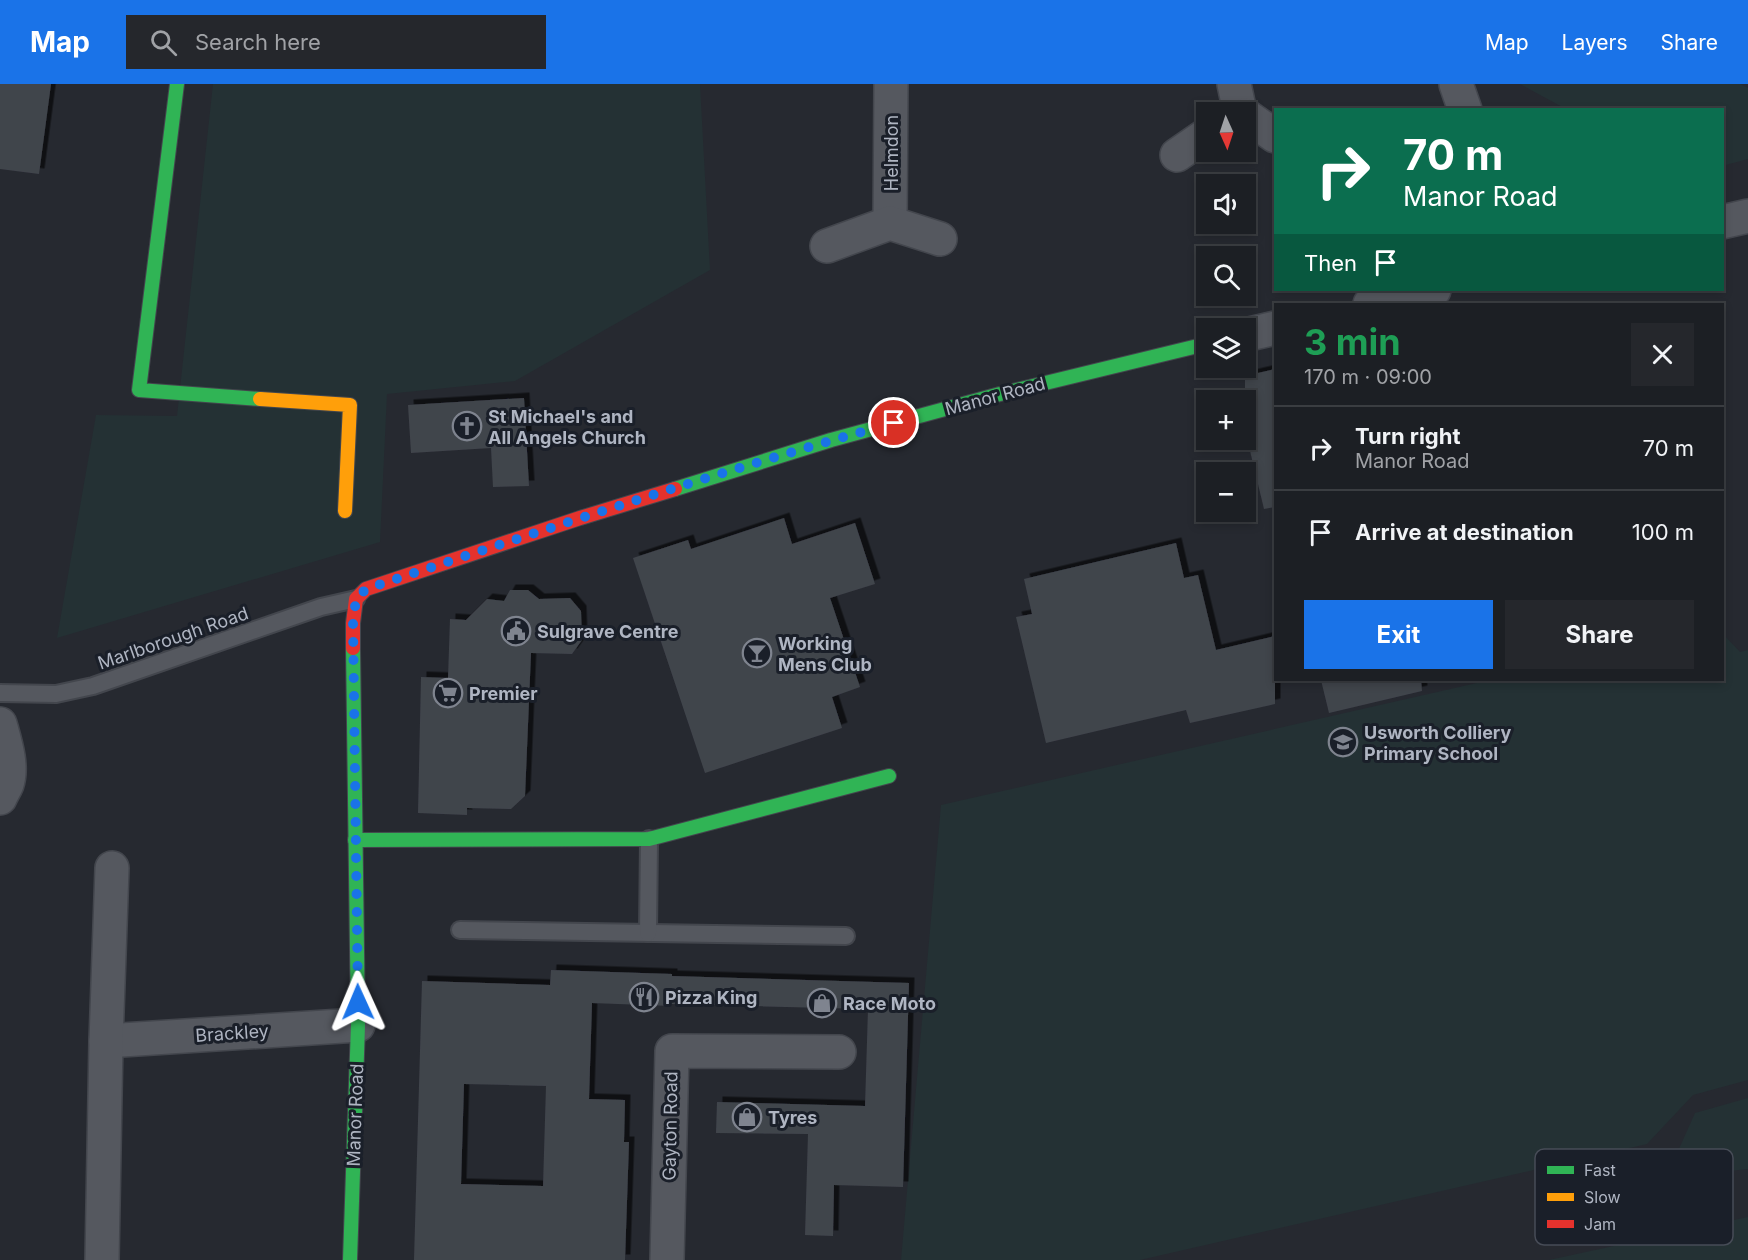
<!DOCTYPE html>
<html lang="en">
<head>
<meta charset="utf-8">
<style>
  :root { --surface:#1c1f24; --page:#25272c; --text:#f1f3f6; --muted:#a0a2a6; --line:#3a3d41; --accent:#1a73e8 }
  body { margin:0; font-family:Inter,sans-serif; background:var(--page); color:var(--text); height:100vh; display:flex; flex-direction:column; font-size:22px; white-space:nowrap }
  * { box-sizing:border-box; margin:0 }
  p { font-size:20px; color:var(--muted) }
  .icon { flex:none; width:33px; height:33px; fill:none; stroke:currentColor; stroke-width:2; stroke-linecap:round; stroke-linejoin:round }
  .map { position:relative; flex:1; overflow:hidden }
  .details { position:absolute; left:1274px; top:219px; width:450px; height:378px; display:flex; flex-direction:column; background:var(--surface); border-radius:0px; box-shadow:0 3px 9px #0003,0 0 0 2px var(--line) }
  .details>* { flex:none }
  .hud { position:absolute; left:1274px; top:24px; width:450px; height:183px; border-radius:0px; box-shadow:0 3px 9px #0003,0 0 0 2px var(--line); background:#0b6e4f; color:#fff; overflow:hidden }
  .needle { width:39px; rotate:177deg }
  .buttons { position:absolute; left:1196px; top:18px; display:grid; gap:12px }
  .buttons a { display:grid; place-items:center; width:60px; height:60px; border-radius:0px; background:var(--surface); box-shadow:0 3px 9px #0003,0 0 0 2px var(--line); font-size:30px }
  .pin { position:absolute; display:grid; place-items:center; width:51px; height:51px; color:#fff; margin:-26px; border:3px solid #fff; border-radius:50%; box-shadow:0 2px 6px #0007 }
  .me { position:absolute; width:66px; margin:-33px; rotate:359deg; stroke-linejoin:round; filter:drop-shadow(0 0 4px #0008) }
  .turn { display:flex; align-items:center; gap:21px; height:126px; padding:0 30px; font-size:27px }
  .turn .icon { width:78px; height:78px; stroke-width:2.5 }
  .turn b { display:block; font-size:42px; line-height:51px }
  .then { display:flex; align-items:center; height:57px; padding:0 30px; background:#0003; gap:12px; font-size:22px }
  .round { display:grid; place-items:center; flex:none; width:63px; height:63px; border-radius:0px; background:var(--page) }
  .head { display:flex; align-items:center; justify-content:space-between; height:102px; padding:0 30px }
  h1 { font-size:36px; font-weight:700; line-height:45px; color:#1e9e55 }
  .button { display:flex; gap:12px; margin-top:auto; padding:12px 30px }
  .button a { flex:1; height:69px; border-radius:0px; background:var(--accent); color:#fff; font-size:24px; font-weight:700; line-height:69px; text-align:center }
  .button a+a { background:var(--page); color:var(--text) }
  ul { padding:0; list-style:none }
  li { display:flex; align-items:center; gap:18px; height:84px; padding:0 30px; border-top:2px solid var(--line) }
  li div { flex:1 }
  li b { display:block; font-size:22px }
  li em { font-style:normal }
  header { display:flex; align-items:center; gap:36px; box-sizing:border-box; height:84px; padding:0 30px; background:var(--accent); color:#fff }
  header strong { font-size:28px }
  nav { display:flex; gap:33px; margin-inline-start:auto; font-size:21px }
  .search { width:420px; height:54px; background:var(--page); display:flex; align-items:center; gap:15px; box-sizing:border-box; padding:0 21px; border-radius:0px; color:var(--muted); font-size:22px }
  .map>svg:first-child { display:block }
</style>
</head>
<body>
<header>
<strong>Map</strong>
<div class="search"><svg class="icon" aria-label="search" viewBox="0 0 24 24"><circle cx="10" cy="10" r="6"/><path d="M15 15l6 6"/></svg>Search here</div>
<nav><a>Map</a><a>Layers</a><a>Share</a></nav>
</header>
<div class="map">
<svg width="1748" height="1176" viewBox="0 0 1748 1176">
  <defs>
    <filter id="shadow"><feDropShadow dx="5.5" dy="-5.5" stdDeviation="0" flood-color="#0009"/></filter>
  </defs>
  <rect width="100%" height="100%" fill="#262930"/>
  <!-- green -->
  <g fill="#243134">
    <path d="M213,0h487l10,186 -195,111 -128,13 -7,148 -323,96 39,-223 81,1z"/>
    <path d="M1520,0h220l8,4v71l-26,7v-56l-156,-1z"/>
    <path d="M1722,549l18,19 8,-2v430l-55,15 -46,49 -507,116h-239l40,-455 549,-125h232z"/>
    <path d="M1748,1014v71l-82,9 29,-65z"/>
    <path d="M1748,1133v43h-199z"/>
  </g>
  <!-- building -->
  <g fill="#40444c" fill-rule="evenodd" filter="url(#shadow)">
    <path d="M0,0h51l-12,90 -39,-5z"/>
    <path d="M1275,285v138l-11,2 -19,-79v-54z"/>
    <path d="M524,314l5,88 -36,1 -2,-39 -80,5 -3,-48z"/>
    <path d="M784,434l8,26 63,-21 20,61 -45,14 30,89 -28,10 10,31 -137,45 -72,-215 55,-18 3,9z"/>
    <path d="M1176,459l8,35 14,-3 18,75 59,-14v68l-85,19 -4,-13 -140,33 -30,-126 16,-3 -8,-35z"/>
    <path d="M510,506h18l11,9 31,-1 11,13 1,29 -10,14 -41,-1 -6,143 -14,13 -44,-1v7l-49,-2 3,-136 27,1 2,-59 16,1 21,-21 17,2z"/>
    <path d="M1321,596h100l1,11 -93,22z"/>
    <path d="M551,886l121,4v2l237,7 -6,204 -69,-2 -1,51 -28,-1 3,-101 -92,-1 1,-31 148,4 3,-97 -197,-5v2l-79,-3 -3,96 36,1 -1,42h5l-4,118h-211l8,-279 128,4zM464,1000l82,2 -3,100 -82,-2z"/>
  </g>
  <g fill="none" stroke-linecap="round" stroke-linejoin="round">
    <!-- lane casing -->
    <g stroke="#43464d" stroke-width="20">
      <g id="lane">
        <path d="M0,609l56,1 37,-8 228,-79 35,-8"/>
        <path d="M460,846l386,6"/>
        <path d="M648,849l1,-94"/>
      </g>
    </g>
    <!-- street casing -->
    <g stroke="#43464d" stroke-width="36">
      <g id="street">
        <path d="M1234,0l6,28"/>
        <path d="M1456,0l9,26"/>
        <path d="M1245,31l30,21"/>
        <path d="M1177,71l29,-20"/>
        <path d="M1722,138l26,-6"/>
        <path d="M890,139l1,-139"/>
        <path d="M827,162l63,-23 50,16"/>
        <path d="M1370,220l64,-14"/>
        <path d="M1245,251l30,-7"/>
        <path d="M0,640c5,18 13,42 7,60 -2,5 -5,9 -7,14"/>
        <path d="M106,957l252,-16"/>
        <path d="M102,1176l4,-219 6,-173"/>
        <path d="M667,1176l5,-209 167,1"/>
      </g>
    </g>
    <!-- fast casing -->
    <g stroke="#43464d" stroke-width="16">
      <g id="fast">
        <path d="M177,0l-38,306 121,9"/>
        <path d="M675,405l156,-49 169,-46 206,-50"/>
        <path d="M355,756l294,-1 240,-63"/>
        <path d="M350,1176l8,-235 -5,-377"/>
      </g>
    </g>
    <!-- slow casing -->
    <g stroke="#43464d" stroke-width="16">
      <path id="slow" d="M260,315l90,6 -5,106"/>
    </g>
    <!-- jam casing -->
    <g stroke="#43464d" stroke-width="16">
      <path id="jam" d="M353,564v-25l3,-24 10,-10 214,-71 95,-29"/>
    </g>
    <!-- lane -->
    <use href="#lane" stroke="#55585f" stroke-width="16"/>
    <!-- street -->
    <use href="#street" stroke="#55585f" stroke-width="33"/>
    <!-- fast -->
    <use href="#fast" stroke="#30b455" stroke-width="14"/>
    <!-- slow -->
    <use href="#slow" stroke="#ff9f0a" stroke-width="14"/>
    <!-- jam -->
    <use href="#jam" stroke="#e5322d" stroke-width="14"/>
  </g>
  <g fill="none" stroke-linecap="round" stroke-linejoin="round">
    <!-- route -->
    <path stroke="#1a73e8" stroke-width="10" stroke-dasharray="0 18" d="M358,918l-5,-380 3,-23 10,-10c175,-58 350,-117 528,-166"/>
  </g>
  <!-- icons -->
  <defs>
    <g id="church-ring" transform="scale(1.5)"><circle r="9.5" fill="#1a1f29" stroke="#7f848f" stroke-width="1.5"/><path d="M-1.2-6h2.4v3.5h3.3v2.4h-3.3V6h-2.4V-.1h-3.3v-2.4h3.3Z" fill="#7f848f"/></g>
    <g id="civic-ring" transform="scale(1.5)"><circle r="9.5" fill="#1a1f29" stroke="#7f848f" stroke-width="1.5"/><path d="M-.6-6.5H3V-4.5H.6V-3L4-1V1h2V6H-6V1h2V-1L-.6-3ZM-1.2 2.5V6h2.4V2.5Z" fill="#7f848f"/></g>
    <g id="bar-ring" transform="scale(1.5)"><circle r="9.5" fill="#1a1f29" stroke="#7f848f" stroke-width="1.5"/><path d="M-6-5H6L.8 .8V4.5H3.5V6h-7V4.5H-.8V.8Z" fill="#7f848f"/></g>
    <g id="supermarket-ring" transform="scale(1.5)"><circle r="9.5" fill="#1a1f29" stroke="#7f848f" stroke-width="1.5"/><path d="M-6-5.5h2.5l.6 2H6L4.5 2H-2.5L-4.4-4H-6ZM-1.5 3.2a1.3 1.3 0 1 0 .1 0ZM3 3.2a1.3 1.3 0 1 0 .1 0Z" fill="#7f848f"/></g>
    <g id="school-ring" transform="scale(1.5)"><circle r="9.5" fill="#1a1f29" stroke="#7f848f" stroke-width="1.5"/><path d="M0-5L7-2L0 1L-7-2ZM-4 1L0 2.5L4 1V4Q0 6-4 4Z" fill="#7f848f"/></g>
    <g id="restaurant-ring" transform="scale(1.5)"><circle r="9.5" fill="#1a1f29" stroke="#7f848f" stroke-width="1.5"/><path d="M-5-6h1v4h1v-4h1v4h1v-4h1v5L-1.5 .5V6h-2V.5L-5-1ZM5-6V6H3V1.5H1.5Q1.5-4 5-6Z" fill="#7f848f"/></g>
    <g id="shop-ring" transform="scale(1.5)"><circle r="9.5" fill="#1a1f29" stroke="#7f848f" stroke-width="1.5"/><path d="M-5-2.5h2.3a2.7 3.5 0 0 1 5.4 0H5L5.5 6h-11ZM-1.5-2.5h3a1.5 2.3 0 0 0-3 0Z" fill="#7f848f"/></g>
  </defs>
  <g fill-rule="evenodd">
    <use href="#church-ring" x="467" y="342"/>
    <use href="#civic-ring" x="516" y="547"/>
    <use href="#bar-ring" x="757" y="569"/>
    <use href="#supermarket-ring" x="448" y="609"/>
    <use href="#school-ring" x="1343" y="658"/>
    <use href="#restaurant-ring" x="644" y="913"/>
    <use href="#shop-ring" x="822" y="919"/>
    <use href="#shop-ring" x="747" y="1033"/>
  </g>
  <g text-anchor="middle" dominant-baseline="central" stroke-width="6" stroke-linejoin="round" paint-order="stroke">
    <!-- street labels -->
    <g font-size="18" fill="#afb5c2" stroke="#1a1f29">
      <text transform="translate(891 69) rotate(-90)">Helmdon</text>
      <text transform="translate(995 312) rotate(-15)">Manor Road</text>
      <text transform="translate(173 554) rotate(-19)">Marlborough Road</text>
      <text transform="translate(232 949) rotate(-4)">Brackley</text>
      <text transform="translate(355 1031) rotate(-88)">Manor Road</text>
      <text transform="translate(670 1042) rotate(-89)">Gayton Road</text>
    </g>
    <!-- poi labels -->
    <g font-size="18" font-weight="bold" fill="#afb5c2" stroke="#1a1f29" text-anchor="start">
      <text x="488" y="332">St Michael's and<tspan x="488" dy="21">All Angels Church</tspan></text>
      <text x="537" y="547">Sulgrave Centre</text>
      <text x="778" y="559">Working<tspan x="778" dy="21">Mens Club</tspan></text>
      <text x="469" y="609">Premier</text>
      <text x="1364" y="648">Usworth Colliery<tspan x="1364" dy="21">Primary School</tspan></text>
      <text x="665" y="913">Pizza King</text>
      <text x="843" y="919">Race Moto</text>
      <text x="768" y="1033">Tyres</text>
    </g>
  </g>
  <!-- legend -->
  <rect x="1535" y="1065" width="198" height="96" rx="9" fill="#1a1f29" stroke="#474c57" stroke-width="1.5"/>
  <rect x="1547" y="1082" width="27" height="8" fill="#30b455"/>
  <rect x="1547" y="1109" width="27" height="8" fill="#ff9f0a"/>
  <rect x="1547" y="1136" width="27" height="8" fill="#e5322d"/>
  <g font-size="16" fill="#afb5c2">
    <text x="1584" y="1092">Fast</text>
    <text x="1584" y="1119">Slow</text>
    <text x="1584" y="1146">Jam</text>
  </g>
</svg>
<div class="buttons">
<a><svg class="needle" viewBox="-14 -14 28 28"><path d="M0-13l5 13h-10z" fill="#e53935"/><path d="M0 13l5-13h-10z" fill="#a0a2a6"/></svg></a>
<a><svg class="icon" aria-label="sound" viewBox="0 0 24 24"><path d="M4 9h4l5-4v14l-5-4H4zM17 9q2 3 0 6"/></svg></a>
<a><svg class="icon" aria-label="search" viewBox="0 0 24 24"><circle cx="10" cy="10" r="6"/><path d="M15 15l6 6"/></svg></a>
<a><svg class="icon" aria-label="layers" viewBox="0 0 24 24"><path d="M12 4l9 5-9 5-9-5zM3 14l9 5 9-5"/></svg></a>
<a>+</a>
<a>−</a>
</div>
<div class="pin" style="left:894px;top:339px;background:#d93025"><svg class="icon" aria-label="arrive" viewBox="0 0 24 24"><path d="M6 21V4h12l-3 4 3 4H6"/></svg></div>
<svg class="me" style="left:358px;top:918px" viewBox="-20 -20 40 40"><path d="M0-17L14 15 0 8-14 15z" fill="#1a73e8" stroke="#fff" stroke-width="4"/></svg>
<div class="hud">
<div class="turn"><svg class="icon" aria-label="right" viewBox="0 0 24 24"><path d="M7 20v-9h11M14 6l5 5-5 5"/></svg><div><b>70 m</b>Manor Road</div></div>
<div class="then">Then<svg class="icon" aria-label="arrive" viewBox="0 0 24 24"><path d="M6 21V4h12l-3 4 3 4H6"/></svg></div>
</div>
<section class="details">
<div class="head"><div><h1>3 min</h1><p>170 m · 09:00</p></div><a class="round"><svg class="icon" aria-label="close" viewBox="0 0 24 24"><path d="M6 6l12 12M18 6L6 18"/></svg></a></div>
<ul>
<li><svg class="icon" aria-label="right" viewBox="0 0 24 24"><path d="M7 20v-9h11M14 6l5 5-5 5"/></svg><div><b>Turn right</b><p>Manor Road</p></div><em>70 m</em></li>
<li><svg class="icon" aria-label="arrive" viewBox="0 0 24 24"><path d="M6 21V4h12l-3 4 3 4H6"/></svg><div><b>Arrive at destination</b></div><em>100 m</em></li>
</ul>
<div class="button"><a>Exit</a><a>Share</a></div>
</section>
</div>
</body>
</html>
